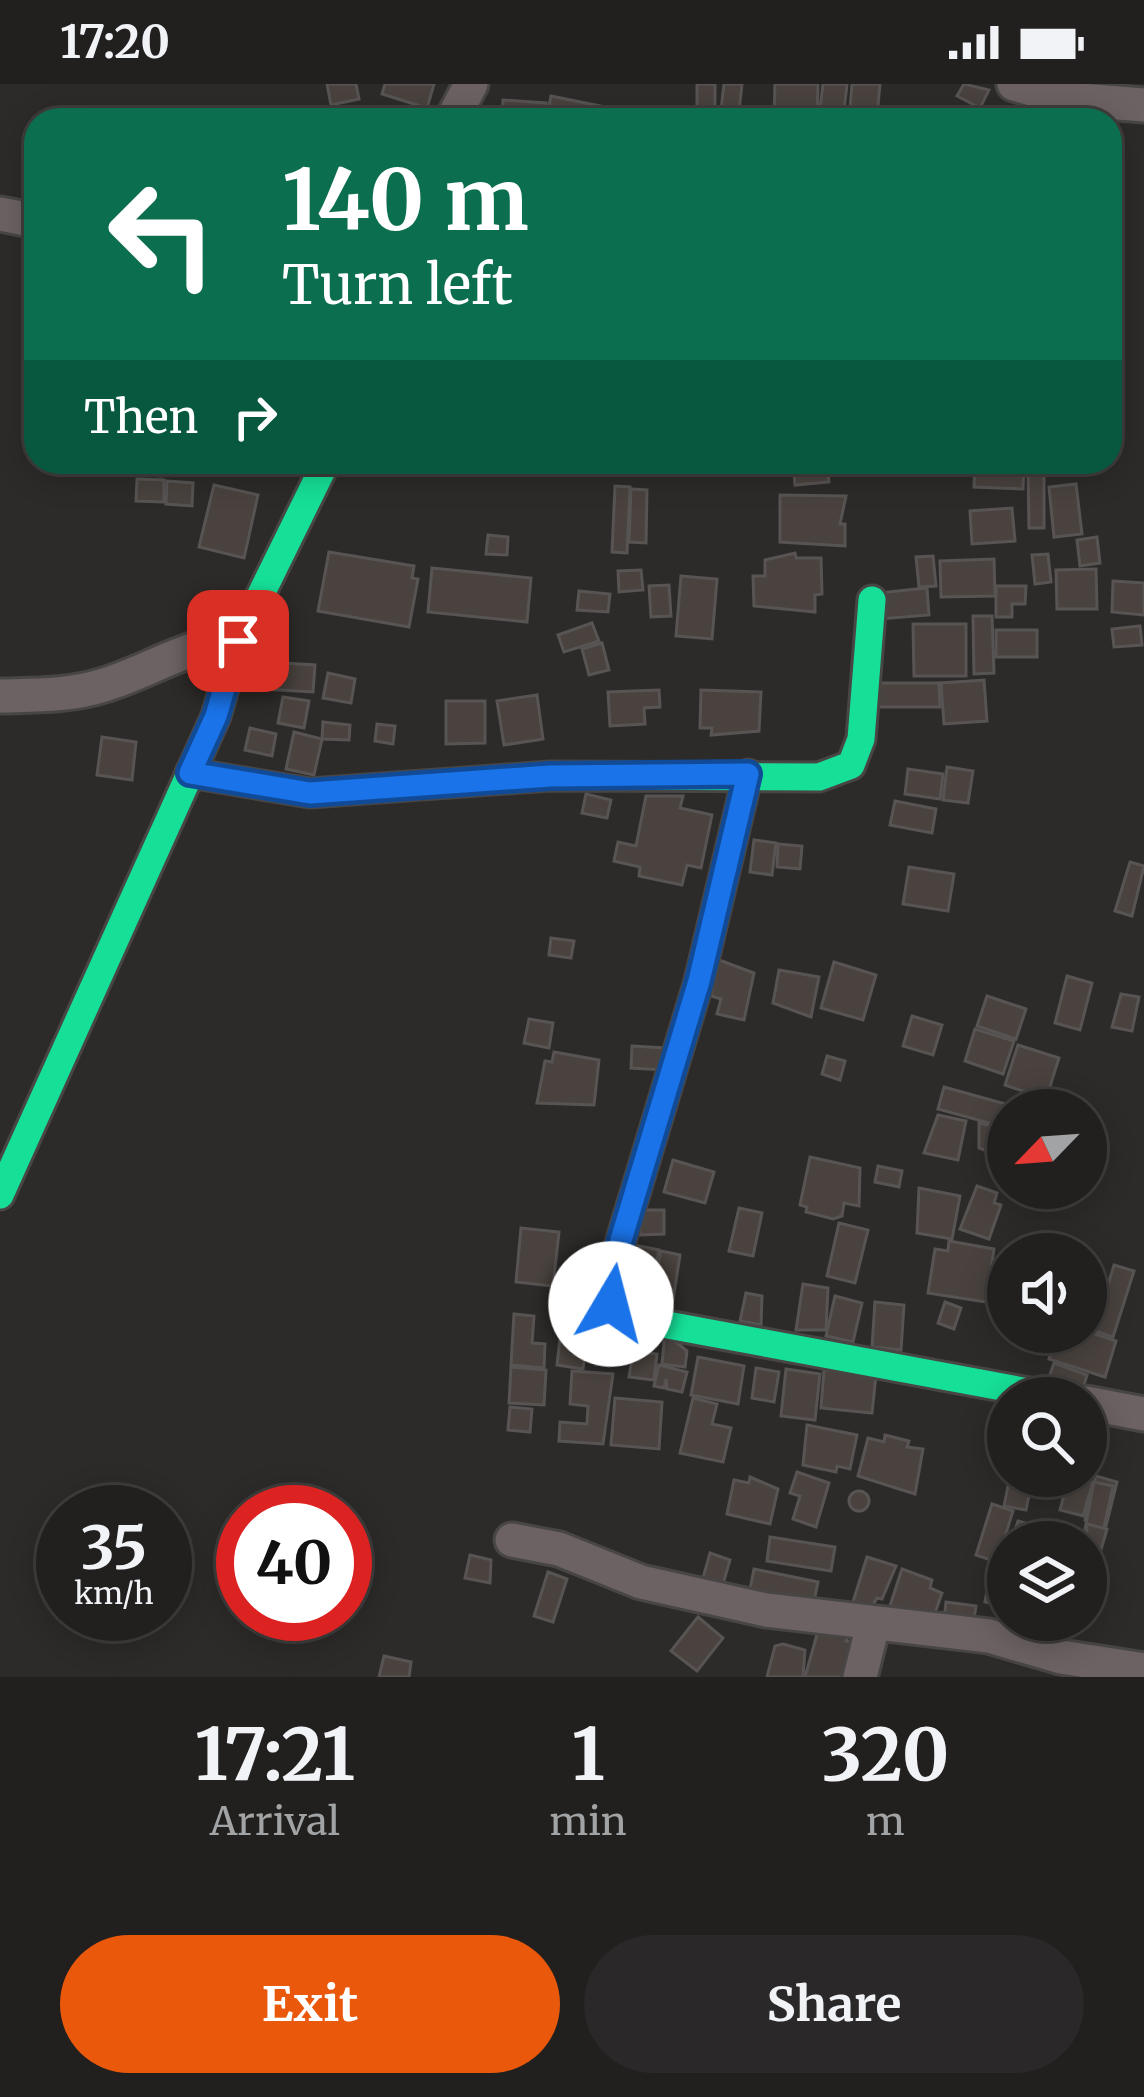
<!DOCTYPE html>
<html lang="en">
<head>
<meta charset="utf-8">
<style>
  :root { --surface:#22201f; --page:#2a2828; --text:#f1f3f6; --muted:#a2a3a4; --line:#3f3e3d; --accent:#ea580c }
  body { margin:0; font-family:Merriweather,serif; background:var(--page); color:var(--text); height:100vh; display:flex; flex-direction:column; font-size:45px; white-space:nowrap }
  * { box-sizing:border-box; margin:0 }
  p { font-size:39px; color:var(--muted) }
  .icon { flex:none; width:66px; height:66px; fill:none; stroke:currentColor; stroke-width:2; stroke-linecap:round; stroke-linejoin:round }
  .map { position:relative; height:1593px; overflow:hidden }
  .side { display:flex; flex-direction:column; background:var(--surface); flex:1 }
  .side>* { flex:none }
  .top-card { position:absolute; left:24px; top:24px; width:1098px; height:366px; border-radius:36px; box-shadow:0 6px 30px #0003,0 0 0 3px var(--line); background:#0b6e4f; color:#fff; overflow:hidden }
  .needle { width:78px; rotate:245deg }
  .controls { position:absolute; left:987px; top:1005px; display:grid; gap:24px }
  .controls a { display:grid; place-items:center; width:120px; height:120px; border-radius:50%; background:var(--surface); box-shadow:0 6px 30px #0003,0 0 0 3px var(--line); font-size:60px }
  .speed { position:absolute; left:36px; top:1401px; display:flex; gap:24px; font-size:60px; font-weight:700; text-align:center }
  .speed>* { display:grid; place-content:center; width:156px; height:156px; border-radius:50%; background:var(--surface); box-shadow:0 6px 30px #0003,0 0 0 3px var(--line); line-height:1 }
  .speed small { font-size:30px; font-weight:400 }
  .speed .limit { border:18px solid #d22; background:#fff; color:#111 }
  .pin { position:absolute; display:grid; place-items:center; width:102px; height:102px; color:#fff; margin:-51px; border-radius:24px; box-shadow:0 6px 18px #0006 }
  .me { position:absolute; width:132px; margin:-66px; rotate:8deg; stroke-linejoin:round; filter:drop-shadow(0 0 9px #0008) }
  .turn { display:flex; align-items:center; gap:42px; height:252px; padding:0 60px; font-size:54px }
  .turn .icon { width:156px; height:156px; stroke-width:2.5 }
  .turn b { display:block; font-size:84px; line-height:102px }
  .then { display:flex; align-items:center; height:114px; padding:0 60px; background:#0003; gap:24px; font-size:45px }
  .eta { display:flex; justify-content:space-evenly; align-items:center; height:204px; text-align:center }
  .eta b { font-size:72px; font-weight:700; line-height:84px }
  .primary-button { display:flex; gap:24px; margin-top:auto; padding:24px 60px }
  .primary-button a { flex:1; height:138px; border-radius:72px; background:var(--accent); color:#fff; font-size:48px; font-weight:700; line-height:138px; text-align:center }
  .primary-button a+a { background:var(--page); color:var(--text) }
  .status { display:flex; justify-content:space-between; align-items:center; height:84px; padding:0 60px; background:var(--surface); direction:ltr }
  .status svg { height:33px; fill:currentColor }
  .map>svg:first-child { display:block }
</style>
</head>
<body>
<div class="status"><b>17:20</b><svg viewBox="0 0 49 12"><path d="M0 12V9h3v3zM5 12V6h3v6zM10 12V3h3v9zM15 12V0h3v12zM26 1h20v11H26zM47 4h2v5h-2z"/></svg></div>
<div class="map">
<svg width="1144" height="1593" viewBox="0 0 1144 1593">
  <rect width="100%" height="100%" fill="#2d2b29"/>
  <!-- building -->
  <g fill="#49423e" stroke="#575453" stroke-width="3">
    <path d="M327,0h29l3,15 -28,6z"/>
    <path d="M385,0h49l-7,24 -45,-14z"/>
    <rect x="697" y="0" width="18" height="36"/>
    <path d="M724,0h18l-4,36 -18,-2z"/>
    <path d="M775,0h43l-1,33 -43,-1z"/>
    <path d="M823,0h24l-3,27 -24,-3z"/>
    <path d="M852,0h28l-3,32 10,4h-38z"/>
    <path d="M964,0l25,6 -9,18 -23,-12z"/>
    <path d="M551,12l59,12 -2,12 -61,-4z"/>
    <path d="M503,16l43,3 -1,12 -8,-1 -1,6h-34z"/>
    <path d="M132,378h30l-1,14 -30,-2z"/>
    <path d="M793,378h34l2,20 -34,3z"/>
    <path d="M975,378l49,3 -1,24 -49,-2z"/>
    <path d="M1028,386h16v58h-15z"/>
    <path d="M137,395l27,1v22l-28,-1z"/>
    <path d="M167,397l26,2 -1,23 -26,-2z"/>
    <path d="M1076,400l6,50 -28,3 -5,-50z"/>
    <path d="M214,401l44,10 -14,63 -45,-11z"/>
    <path d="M615,402l15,1 -3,66 -15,-1z"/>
    <path d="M631,405l16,1 -1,53 -17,-1z"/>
    <path d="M780,411l66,1 -6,28h5v22l-65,-4z"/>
    <path d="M1012,424l3,33 -43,3 -2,-33z"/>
    <path d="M488,451l20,2 -1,18 -21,-1z"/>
    <path d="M1097,453l3,26 -20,3 -3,-26z"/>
    <path d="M329,468l85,14 -2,12 6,1 -9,48 -91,-16z"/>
    <path d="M795,469l1,5h25l1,36 -7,1v17l-61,-6 -1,-30h12v-16z"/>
    <path d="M1048,470l3,28 -16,2 -3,-29z"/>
    <path d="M933,472l3,30 -17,1 -3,-30z"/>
    <path d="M994,475l1,37 -54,1 -1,-36z"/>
    <path d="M432,484l99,10 -4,44 -99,-10z"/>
    <path d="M1096,485l1,40h-40l-1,-39z"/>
    <path d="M641,486l2,20 -24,2 -1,-21z"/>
    <path d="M681,492l36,3 -5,60 -36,-3z"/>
    <path d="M1113,497l31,2v32l-32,-3z"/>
    <path d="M669,501l2,31 -20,1 -2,-31z"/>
    <path d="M996,502h30l-1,18h-13v13h-16z"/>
    <path d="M927,504l2,27 -49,4 -2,-26z"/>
    <path d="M579,507l31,3 -2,18 -31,-2z"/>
    <path d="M973,532h19l2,57 -20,1z"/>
    <path d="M592,539l7,18 -35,11 -6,-17z"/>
    <path d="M913,540h53v52h-52z"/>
    <path d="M1140,542l2,19 -28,2 -2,-18z"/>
    <rect x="996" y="546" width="41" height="27"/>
    <path d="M602,559l7,27 -20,5 -7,-26z"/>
    <path d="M265,578l50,3 -2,27 -50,-3z"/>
    <path d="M328,589l27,6 -4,24 -28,-5z"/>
    <path d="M984,596l3,41 -43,3 -3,-41z"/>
    <path d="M873,599h66l1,24h-66z"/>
    <path d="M659,606l1,17 -16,1 1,16 -35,2 -2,-34z"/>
    <path d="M701,606l60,2 -2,39 -48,4 1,-7h-12z"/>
    <path d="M537,611l6,44 -39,6 -7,-44z"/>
    <path d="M283,613l26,4 -5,27 -26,-5z"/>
    <path d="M446,617h39v42l-39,1z"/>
    <path d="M323,638l27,3 -1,15 -27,-1z"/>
    <path d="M377,640l18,2 -2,18 -18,-3z"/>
    <path d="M250,644l26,6 -4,22 -27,-6z"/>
    <path d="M294,648l28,7 -8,36 -28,-6z"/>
    <path d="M102,653l34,5 -4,38 -35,-5z"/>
    <path d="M947,683l26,4 -5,32 -25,-3z"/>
    <path d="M908,685l35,5 -3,25 -35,-5z"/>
    <path d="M586,710l25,6 -4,18 -25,-5z"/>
    <path d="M646,712h37l-3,12 32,7 -11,53 -14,-3 -5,20 -43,-9 1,-9 -26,-6 4,-19 18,4z"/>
    <path d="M895,717l41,8 -4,24 -42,-8z"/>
    <path d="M754,756l22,3 -4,32 -22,-3z"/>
    <path d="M778,760l24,2 -2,23 -23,-2z"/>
    <path d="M1130,778l14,4 -12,50 -17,-5z"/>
    <path d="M909,783l45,7 -6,37 -45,-7z"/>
    <path d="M551,854l23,3 -3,17 -22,-3z"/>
    <path d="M719,876l35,13 -10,47 -27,-6 4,-15 -10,-3z"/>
    <path d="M834,878l42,13 -13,45 -42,-12z"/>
    <path d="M779,886l40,7 -8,40 -38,-14z"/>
    <path d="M1067,892l25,7 -12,47 -25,-7z"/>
    <path d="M1121,910l18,3 -7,34 -20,-4z"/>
    <path d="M987,912l39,13 -10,30 -39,-13z"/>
    <path d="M912,932l30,9 -9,30 -30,-9z"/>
    <path d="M529,935l24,4 -4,25 -25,-5z"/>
    <path d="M975,945l39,12 -11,33 -38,-13z"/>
    <path d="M1018,961l41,13 -13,41 -41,-14z"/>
    <path d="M632,962l33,2 -1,22 -33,-2z"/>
    <path d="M554,968l45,8 -5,45 -57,-2 8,-42 7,1z"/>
    <path d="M827,972l18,5 -5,19 -18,-6z"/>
    <path d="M944,1003l69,19 -6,22 -69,-19z"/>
    <path d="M938,1031l28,6 -8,39 -34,-7z"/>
    <path d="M979,1039l29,7 -4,28 -25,-10z"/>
    <path d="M810,1073l50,11 -1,38 -15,-3 -2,13 -9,3 -27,-7 1,-5 -7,-2z"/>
    <path d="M673,1076l41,12 -9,31 -41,-11z"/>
    <path d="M878,1082l24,5 -3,16 -24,-5z"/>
    <path d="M977,1102l20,7 -3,10 7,2 -12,34 -29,-10z"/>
    <path d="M919,1104l41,8 -8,43 -35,-6z"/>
    <path d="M739,1124l23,5 -9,43 -24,-5z"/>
    <path d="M640,1126h24v24l-24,1z"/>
    <path d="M839,1139l29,7 -13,53 -28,-7z"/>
    <path d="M521,1144l38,4 -6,54 -37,-4z"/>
    <path d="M949,1157l45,8 -8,53 -58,-9 7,-44 13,2z"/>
    <path d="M634,1161l25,5 -11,52 -26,2z"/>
    <path d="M661,1167l19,4 -7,45 -21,-4z"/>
    <path d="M1114,1181l20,6 -21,66 -27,-9v-36l18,6z"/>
    <path d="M564,1183l22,5 -2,12 20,5 -4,19 -42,-13z"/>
    <path d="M803,1200l25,4 -2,42h-30z"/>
    <path d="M746,1209l16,3 -1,29 -21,-4z"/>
    <path d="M835,1212l27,7 -9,39 -27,-6z"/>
    <path d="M875,1218l29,3 -3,45 -29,-3z"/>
    <path d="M945,1218l16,6 -7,21 -16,-6z"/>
    <path d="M514,1230l20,2 -2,27 13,1 -1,24 -33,-3z"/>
    <path d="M562,1238l26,4 -5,43 -26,-4z"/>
    <path d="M1086,1247l30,10 -11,36 -56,-18 8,-27z"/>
    <path d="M665,1249l22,18 -2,16 -23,-3z"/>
    <path d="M633,1267l24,3 -3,26 -25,-3z"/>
    <path d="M698,1273l46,9 -6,38 -47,-9z"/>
    <path d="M1054,1279l33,12 -6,20 -34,-12z"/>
    <path d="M659,1281l28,7 -5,20 -15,-3 -1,-10 -2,9 -10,-2z"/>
    <path d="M511,1283l35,3 -2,35 -35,-2z"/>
    <path d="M756,1284l23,4 -5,30 -22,-4z"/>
    <path d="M786,1285l34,5 -5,46 -34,-4z"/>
    <path d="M824,1286l52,5 -4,38 -51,-5z"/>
    <path d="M572,1287l41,3 -10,70 -44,-3 1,-19 27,2 1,-18 -18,-2z"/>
    <path d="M615,1314l47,4 -3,47 -48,-4z"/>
    <path d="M693,1314l24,6 -5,20 19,4 -8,34 -43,-9z"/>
    <path d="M510,1323l22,2 -2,23 -22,-2z"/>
    <path d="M807,1341l50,10 -7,34 -13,-3 -1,6 -33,-7z"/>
    <path d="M885,1351l24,6 -2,6 16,2 -8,45 -57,-18 10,-38 16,4z"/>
    <path d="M797,1388l32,11 -13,44 -23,-8 7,-23 -10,-3z"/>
    <path d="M1010,1392h23l-7,34 -22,-4z"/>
    <path d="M1069,1392l24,6 -10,34 -23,-6z"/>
    <path d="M1096,1392l21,6 -11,44 -21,-6z"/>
    <path d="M750,1393l28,12 -8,35 -43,-10 7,-34 15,3z"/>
    <path d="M1094,1398l19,4 -10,46 -18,-3z"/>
    <circle cx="859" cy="1417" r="10"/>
    <path d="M992,1420l21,7 -16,51 -21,-7z"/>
    <path d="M1018,1437l21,6 -5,15 -21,-6z"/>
    <path d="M1046,1440l38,8 -3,10h-39z"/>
    <path d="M1087,1440l20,5 -16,55 -5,-2z"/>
    <path d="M1008,1451l18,6 -18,1v35l-13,-4z"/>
    <path d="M770,1453l65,10 -4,24 -64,-10z"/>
    <path d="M710,1469l20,7 -7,24 -20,-6z"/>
    <path d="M470,1471l21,5 -1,23 -25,-5z"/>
    <path d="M867,1473l29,9 -14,33 -5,-1 -7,12 -18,-5z"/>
    <path d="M754,1485l64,13 -5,24 -64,-12z"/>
    <path d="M902,1485l30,11 -2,8 12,5 -7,20 -7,-2 -3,9 -37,-8z"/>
    <path d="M548,1488l19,7 -14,43 -19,-6z"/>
    <path d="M990,1489l18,3 -1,30 -22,-4z"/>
    <path d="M946,1518l30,4 -3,19 -29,-4z"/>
    <path d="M698,1533l25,21 -26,33 -26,-20z"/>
    <path d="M818,1547l30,4 -2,6 11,3 -3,33h-49z"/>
    <path d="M783,1560l22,6 -2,27h-36l8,-31z"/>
    <path d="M384,1572l27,6 -2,15h-30z"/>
  </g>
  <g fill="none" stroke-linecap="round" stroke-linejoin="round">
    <!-- street casing -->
    <g stroke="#484645" stroke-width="39">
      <g id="street">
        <path d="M1014,0l54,15 76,6"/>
        <path d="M452,36l19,-36"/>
        <path d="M0,130l36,7"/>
        <path d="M0,612c35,-1 70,0 104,-11 46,-14 85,-42 134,-44"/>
        <path d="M1086,1319l58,11"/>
        <path d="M512,1456l47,9 82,33 125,28 223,26 72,21 83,13"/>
        <path d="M860,1593l13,-52"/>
      </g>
    </g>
    <!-- fast casing -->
    <g stroke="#484645" stroke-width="33">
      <g id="fast">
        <path d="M190,689l120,20 240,-17 269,1 32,-12 10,-26 11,-139"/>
        <path d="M748,690l-49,207 -84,279 -4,44 19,14 431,80"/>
        <path d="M0,1111l216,-479 22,-75 88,-179"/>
      </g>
    </g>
    <!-- street -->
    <use href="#street" stroke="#6c6264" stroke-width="33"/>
    <!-- fast -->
    <use href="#fast" stroke="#16e098" stroke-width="27"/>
  </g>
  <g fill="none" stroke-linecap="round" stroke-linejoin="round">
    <!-- route casing -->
    <g stroke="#114b97" stroke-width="30">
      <path id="route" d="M238,557l-22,75 -26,57 120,20 240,-17 198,-2 -49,207 -84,279 -4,44"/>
    </g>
    <!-- route -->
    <use href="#route" stroke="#1a73e8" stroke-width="21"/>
  </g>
</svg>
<div class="controls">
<a><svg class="needle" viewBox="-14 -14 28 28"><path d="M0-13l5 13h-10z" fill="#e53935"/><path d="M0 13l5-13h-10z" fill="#a2a3a4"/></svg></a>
<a><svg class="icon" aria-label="sound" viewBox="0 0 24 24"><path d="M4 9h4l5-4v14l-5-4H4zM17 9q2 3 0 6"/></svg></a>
<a><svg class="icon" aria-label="search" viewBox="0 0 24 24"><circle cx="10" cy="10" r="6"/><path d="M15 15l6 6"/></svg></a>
<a><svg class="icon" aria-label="layers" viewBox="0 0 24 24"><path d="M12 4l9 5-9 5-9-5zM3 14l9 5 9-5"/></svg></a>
</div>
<div class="speed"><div>35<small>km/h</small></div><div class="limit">40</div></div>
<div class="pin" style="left:238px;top:557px;background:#d93025"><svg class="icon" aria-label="arrive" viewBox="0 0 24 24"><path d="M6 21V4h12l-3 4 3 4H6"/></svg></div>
<svg class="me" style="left:611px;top:1220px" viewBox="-20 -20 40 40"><circle r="19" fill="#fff"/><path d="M0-13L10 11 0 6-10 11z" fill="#1a73e8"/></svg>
<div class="top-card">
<div class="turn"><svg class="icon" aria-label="left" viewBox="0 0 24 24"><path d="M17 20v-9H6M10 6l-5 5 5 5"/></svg><div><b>140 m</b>Turn left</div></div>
<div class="then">Then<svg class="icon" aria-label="right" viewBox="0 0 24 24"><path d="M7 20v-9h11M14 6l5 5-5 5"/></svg></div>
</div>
</div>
<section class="side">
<div class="eta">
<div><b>17:21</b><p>Arrival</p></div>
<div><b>1</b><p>min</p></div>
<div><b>320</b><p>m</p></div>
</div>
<div class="primary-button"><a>Exit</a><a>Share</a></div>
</section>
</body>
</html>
